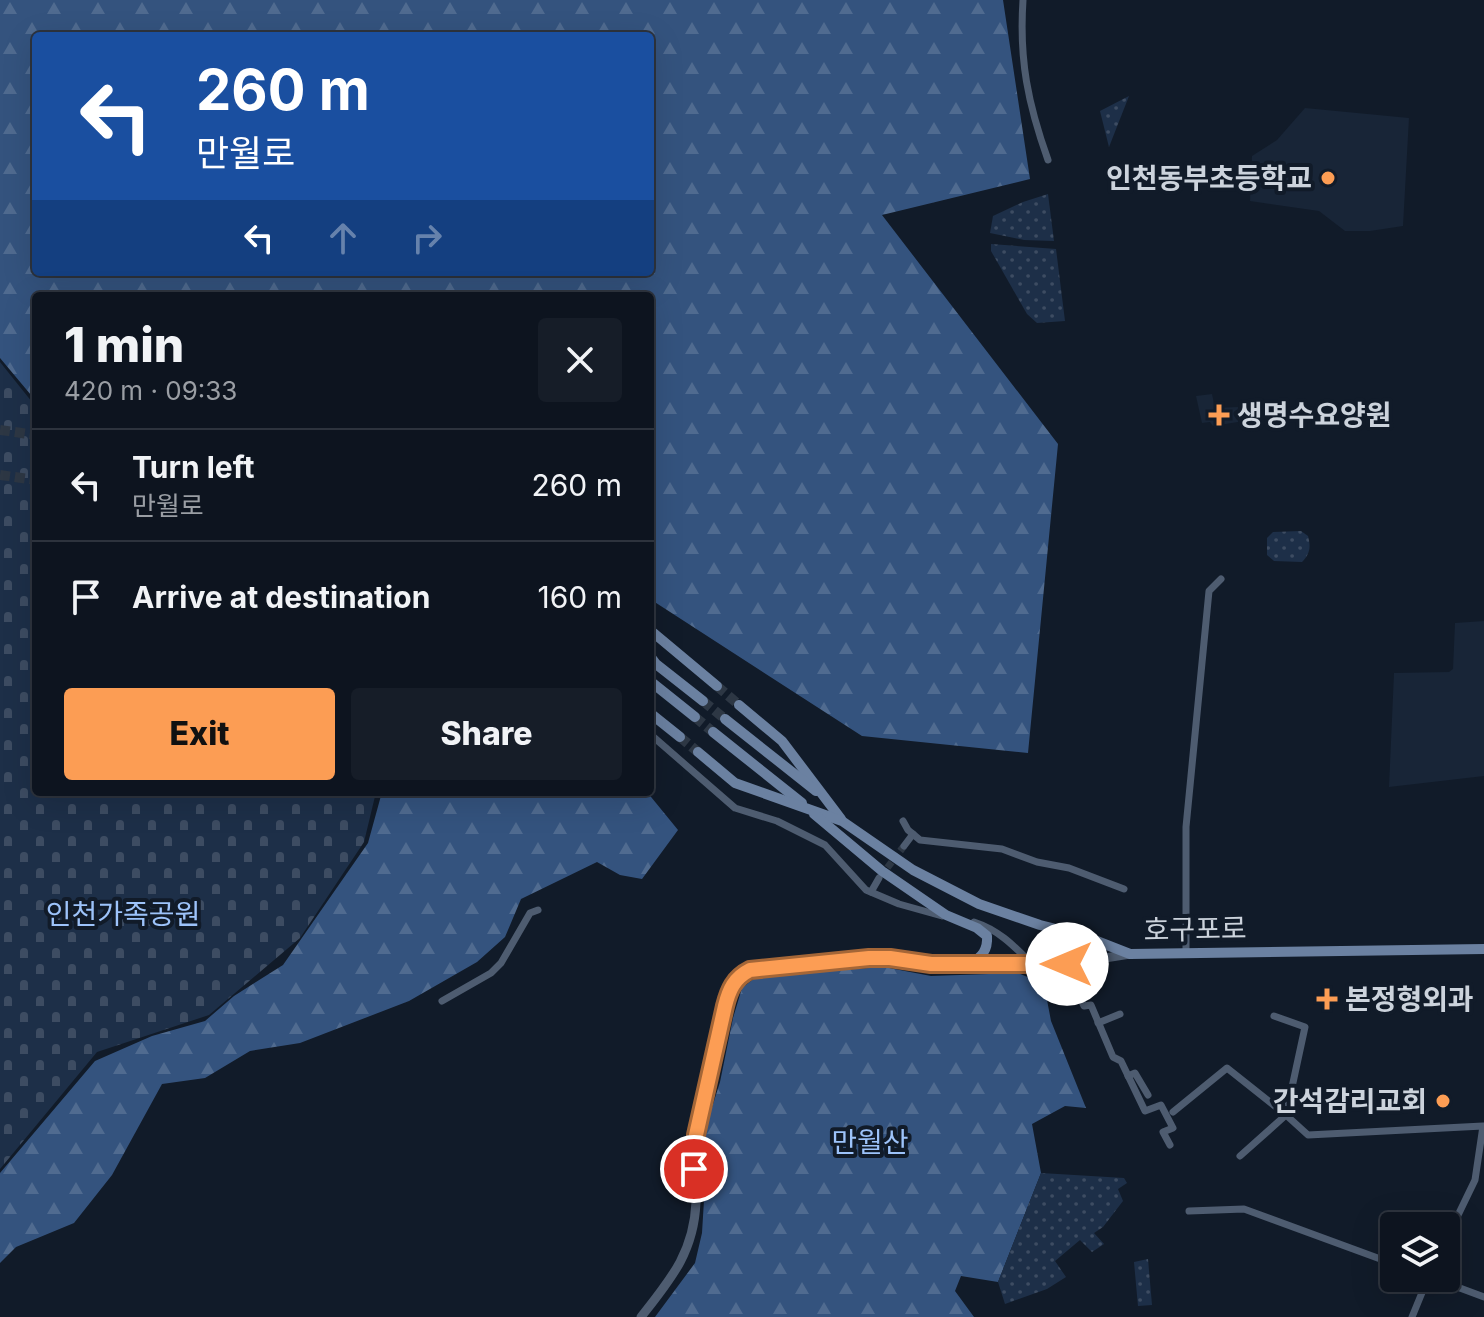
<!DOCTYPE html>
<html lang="en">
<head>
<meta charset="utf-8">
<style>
  :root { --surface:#0d141f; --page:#161d28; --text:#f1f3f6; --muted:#9a9ea4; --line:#2d333d; --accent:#fc9d54 }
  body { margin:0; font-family:Inter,"Noto Sans KR",sans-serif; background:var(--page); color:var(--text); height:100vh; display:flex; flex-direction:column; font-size:30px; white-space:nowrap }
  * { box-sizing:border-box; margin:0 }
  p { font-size:26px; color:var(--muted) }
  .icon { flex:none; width:44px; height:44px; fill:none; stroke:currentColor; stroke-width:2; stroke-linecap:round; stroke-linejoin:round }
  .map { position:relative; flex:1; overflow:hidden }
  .side { position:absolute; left:32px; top:292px; width:622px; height:504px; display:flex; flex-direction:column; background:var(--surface); border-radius:8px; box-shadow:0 8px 32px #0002,0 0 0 2px var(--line) }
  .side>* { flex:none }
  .hud { position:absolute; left:32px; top:32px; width:622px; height:244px; border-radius:8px; box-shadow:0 8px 32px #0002,0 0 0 2px var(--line); background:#1a4fa0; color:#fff; overflow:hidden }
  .tools { position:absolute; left:1380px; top:1212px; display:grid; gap:16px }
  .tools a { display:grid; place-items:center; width:80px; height:80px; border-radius:8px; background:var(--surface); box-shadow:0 8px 32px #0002,0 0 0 2px var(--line); font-size:40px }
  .pin { position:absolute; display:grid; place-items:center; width:68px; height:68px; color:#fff; margin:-34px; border:4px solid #fff; border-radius:50%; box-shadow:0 2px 8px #0007 }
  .me { position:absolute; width:88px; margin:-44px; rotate:270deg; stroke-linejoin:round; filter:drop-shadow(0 0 6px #0008) }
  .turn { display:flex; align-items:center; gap:28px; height:168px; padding:0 32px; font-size:36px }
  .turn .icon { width:104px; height:104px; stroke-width:2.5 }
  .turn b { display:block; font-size:56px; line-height:68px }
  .lanes { display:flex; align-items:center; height:76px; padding:0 32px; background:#0003; justify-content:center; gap:40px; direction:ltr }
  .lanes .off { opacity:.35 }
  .round { display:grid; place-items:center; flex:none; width:84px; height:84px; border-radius:8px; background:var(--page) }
  .headline { display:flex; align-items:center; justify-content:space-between; height:136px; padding:0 32px }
  h1 { font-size:48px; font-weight:800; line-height:60px }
  .cta { display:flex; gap:16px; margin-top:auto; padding:16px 32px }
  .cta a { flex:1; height:92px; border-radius:8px; background:var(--accent); color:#111; font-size:32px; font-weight:800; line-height:92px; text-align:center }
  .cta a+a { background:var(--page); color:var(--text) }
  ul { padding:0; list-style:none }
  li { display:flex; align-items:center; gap:24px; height:112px; padding:0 32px; border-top:2px solid var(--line) }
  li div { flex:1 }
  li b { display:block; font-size:30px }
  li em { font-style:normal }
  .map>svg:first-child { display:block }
</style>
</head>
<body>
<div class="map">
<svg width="1484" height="1317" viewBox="0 0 1484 1317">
  <defs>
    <pattern id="forest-firs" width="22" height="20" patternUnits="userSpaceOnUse" patternTransform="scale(2)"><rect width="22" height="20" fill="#34537e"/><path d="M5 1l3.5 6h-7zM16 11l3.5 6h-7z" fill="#506b90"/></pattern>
    <pattern id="cemetery-stones" width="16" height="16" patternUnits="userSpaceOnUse" patternTransform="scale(2)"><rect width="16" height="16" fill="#1d2f48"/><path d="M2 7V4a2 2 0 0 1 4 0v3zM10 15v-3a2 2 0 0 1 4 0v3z" fill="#3d4c62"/></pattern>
    <pattern id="park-dots" width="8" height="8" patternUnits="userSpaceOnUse" patternTransform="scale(2)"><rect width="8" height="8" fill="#1d2f48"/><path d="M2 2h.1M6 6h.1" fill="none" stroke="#3d4c62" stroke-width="1.8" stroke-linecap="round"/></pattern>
  </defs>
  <rect width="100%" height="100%" fill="#111b29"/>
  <!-- built -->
  <g fill="#182537">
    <path d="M1305,108l104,10 -6,108 -33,5h-25l-26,-20 -69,-10 2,-45 25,-16z"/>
    <path d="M1212,394l3,14 23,-1v15l-25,4 -3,-4 -8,1 -6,-27z"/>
    <path d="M1484,621v155l-95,11 5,-114 55,-1 4,-3 2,-46z"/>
  </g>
  <!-- forest -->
  <g fill="url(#forest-firs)" fill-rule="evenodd">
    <path d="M0,0h1003l27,179 -148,36 176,229 -30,309 -166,-17 -212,-137v-303h-614v105l-36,-43zM36,36h614v236h-614z"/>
    <path d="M382,792h265l31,38 -36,49 -22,-4 -23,-13 -76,37 -16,38 -28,25 -68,39 -109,42 -50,8 -45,27 -43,6 -50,91 -38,48 -58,24 -16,16v-90l95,-112 57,-25 53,-15 29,-25 49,-31 85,-122z"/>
    <path d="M884,967l47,9 87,-3 26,11 7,37 35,87 -21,-2 -33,18 9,49 -43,109 -37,-6 -6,15 19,26h-319l40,-54 7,-30 3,-49 -2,-48 17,-54 13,-64 9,-30 14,-11 8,-2z"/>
  </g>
  <!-- cemetery -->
  <path fill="url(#cemetery-stones)" d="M0,362l36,45v385h340l-12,50 -64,96 -91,77 -112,37 -97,117z"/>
  <!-- park -->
  <g fill="url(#park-dots)">
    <path d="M1129,96l-20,51 -9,-36z"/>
    <path d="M1048,194l6,47 -30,-1 -34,-7 3,-17 30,-14z"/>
    <path d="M991,244l65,5 9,72 -28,2 -10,-9 -36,-63z"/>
    <path d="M1301,531l7,5c3,11 2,18 -6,26l-28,-1 -7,-6v-17l6,-6z"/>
    <path d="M1041,1173l83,5 3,5 -9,6 5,12 -20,26 -9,6 10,11 -12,8 -12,-12 -25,21 11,16 -19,12 -42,15 -7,-22z"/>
    <path d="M1148,1259l4,46 -14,1 -4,-44z"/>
  </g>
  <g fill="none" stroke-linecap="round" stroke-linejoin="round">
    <!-- minor-tunnel -->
    <path stroke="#2d3744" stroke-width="7" stroke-dasharray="7 3.5" stroke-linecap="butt" d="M881,876l23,-30"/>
    <!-- secondary-tunnel -->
    <g stroke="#2d3744" stroke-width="10" stroke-dasharray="10 5" stroke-linecap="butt">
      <path d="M0,430l36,5"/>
      <path d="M0,475l36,5"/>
      <path d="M717,686l22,19"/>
      <path d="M703,701l22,18"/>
      <path d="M695,717l18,15"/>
      <path d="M680,737l18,15"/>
    </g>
    <!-- minor -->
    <g stroke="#4e5c70" stroke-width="7">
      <path d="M1023,0c-4,60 5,104 25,160"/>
      <path d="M650,734l85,74 42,13 48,24 41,45 33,14 43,12"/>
      <path d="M903,821l5,9 12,10 82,9 35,13 32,6 55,21"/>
      <path d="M904,846l9,-12"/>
      <path d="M871,892l8,-14"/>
      <path d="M974,922c25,8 40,24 58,42"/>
      <path d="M1186,953v-126l23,-236 12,-12"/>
      <path d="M1076,989l8,17 7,-1 22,52 8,4 24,50 16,-6 12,23 -10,4 7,13"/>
      <path d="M442,1001l49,-28 10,-10 29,-50 8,-3"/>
      <path d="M1098,1023l22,-9"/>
      <path d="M1128,1076l7,-3 13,22"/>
      <path d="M1173,1112l54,-44 59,47 19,-88 -31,-11"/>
      <path d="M1240,1156l46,-41 22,20 175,-9 -8,54 -29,60"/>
      <path d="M1189,1211l55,-2 150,55"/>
      <path d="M1433,1278l51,19"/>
      <path d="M1412,1317l16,-39"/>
    </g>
    <!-- tertiary -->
    <path stroke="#4e5c70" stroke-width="9" d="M641,1317c30,-38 53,-65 55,-115 0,-23 -3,-46 0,-68 7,-43 19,-86 29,-128 4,-16 8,-29 25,-36l119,-12h21l41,6h136l63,-10"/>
    <!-- secondary -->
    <g stroke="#6b81a1" stroke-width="10">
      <path d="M650,630l67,56"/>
      <path d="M650,656l6,8 47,37"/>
      <path d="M650,681l45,36"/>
      <path d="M739,705l43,36 59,78"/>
      <path d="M650,713l30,24"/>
      <path d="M725,719l91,72"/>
      <path d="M713,732l89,71"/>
      <path d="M698,752l37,31 107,38 71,49 66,34 61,21 44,11 46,18 354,-5"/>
      <path d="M814,814l68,57 64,44 31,13 10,8c1,14 -5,21 -17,28"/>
    </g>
  </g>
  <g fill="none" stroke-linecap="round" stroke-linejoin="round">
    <!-- route casing -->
    <g stroke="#a46637" stroke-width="20">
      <path id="route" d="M694,1169l2,-34 29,-129c4,-16 9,-28 25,-36l119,-12h21l41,6h136"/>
    </g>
    <!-- route -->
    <use href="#route" stroke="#fc9d54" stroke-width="14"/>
  </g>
  <!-- markers -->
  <g fill="#fc9d54" stroke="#111b29" stroke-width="3">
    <circle cx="1328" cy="178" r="8"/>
    <path d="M1215 403h8v8h8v8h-8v8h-8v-8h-8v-8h8z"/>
    <path d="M1323 987h8v8h8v8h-8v8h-8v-8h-8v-8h8z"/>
    <circle cx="1443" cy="1101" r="8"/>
  </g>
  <g text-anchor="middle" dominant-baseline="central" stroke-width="8" stroke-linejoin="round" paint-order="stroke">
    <!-- poi labels -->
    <g font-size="28" font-weight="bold" fill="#ccd3dc" stroke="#111b29" text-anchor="end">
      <text x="1312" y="178">인천동부초등학교</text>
      <text x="1237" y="415" text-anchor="start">생명수요양원</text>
      <text x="1345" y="999" text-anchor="start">본정형외과</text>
      <text x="1427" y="1101">간석감리교회</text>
    </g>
    <!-- park labels -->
    <g font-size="28" fill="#9dc3fa" stroke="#111b29">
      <text x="123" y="914">인천가족공원</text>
      <text x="870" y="1142">만월산</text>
    </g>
    <!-- street labels -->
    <g font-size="28" fill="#ccd3dc" stroke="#111b29">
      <text transform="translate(1195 929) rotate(-1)">호구포로</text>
    </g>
  </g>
</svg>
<div class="tools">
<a><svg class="icon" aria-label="layers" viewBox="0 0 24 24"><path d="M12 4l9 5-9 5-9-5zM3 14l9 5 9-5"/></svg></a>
</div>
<div class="pin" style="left:694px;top:1169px;background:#d93025"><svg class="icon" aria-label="arrive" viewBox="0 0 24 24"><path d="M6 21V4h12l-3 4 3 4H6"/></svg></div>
<svg class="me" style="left:1067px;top:964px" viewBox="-20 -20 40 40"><circle r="19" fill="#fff"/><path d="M0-13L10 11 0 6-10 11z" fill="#fc9d54"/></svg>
<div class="hud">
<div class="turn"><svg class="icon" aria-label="left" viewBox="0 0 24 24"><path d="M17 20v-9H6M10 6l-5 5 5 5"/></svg><div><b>260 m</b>만월로</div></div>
<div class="lanes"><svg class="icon" aria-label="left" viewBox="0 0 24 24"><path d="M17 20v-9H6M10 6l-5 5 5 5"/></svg><svg class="icon off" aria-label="ahead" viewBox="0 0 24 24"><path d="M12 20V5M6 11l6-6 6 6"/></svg><svg class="icon off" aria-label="right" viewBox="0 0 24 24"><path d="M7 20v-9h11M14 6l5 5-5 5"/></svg></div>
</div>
<section class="side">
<div class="headline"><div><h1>1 min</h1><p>420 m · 09:33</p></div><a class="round"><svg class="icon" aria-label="close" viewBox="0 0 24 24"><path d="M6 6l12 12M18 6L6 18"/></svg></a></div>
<ul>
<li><svg class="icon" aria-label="left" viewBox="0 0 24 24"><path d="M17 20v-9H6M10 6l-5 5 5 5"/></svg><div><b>Turn left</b><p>만월로</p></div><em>260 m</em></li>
<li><svg class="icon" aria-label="arrive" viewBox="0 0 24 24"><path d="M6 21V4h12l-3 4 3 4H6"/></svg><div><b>Arrive at destination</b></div><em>160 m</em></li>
</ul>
<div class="cta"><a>Exit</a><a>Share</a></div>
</section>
</div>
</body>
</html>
